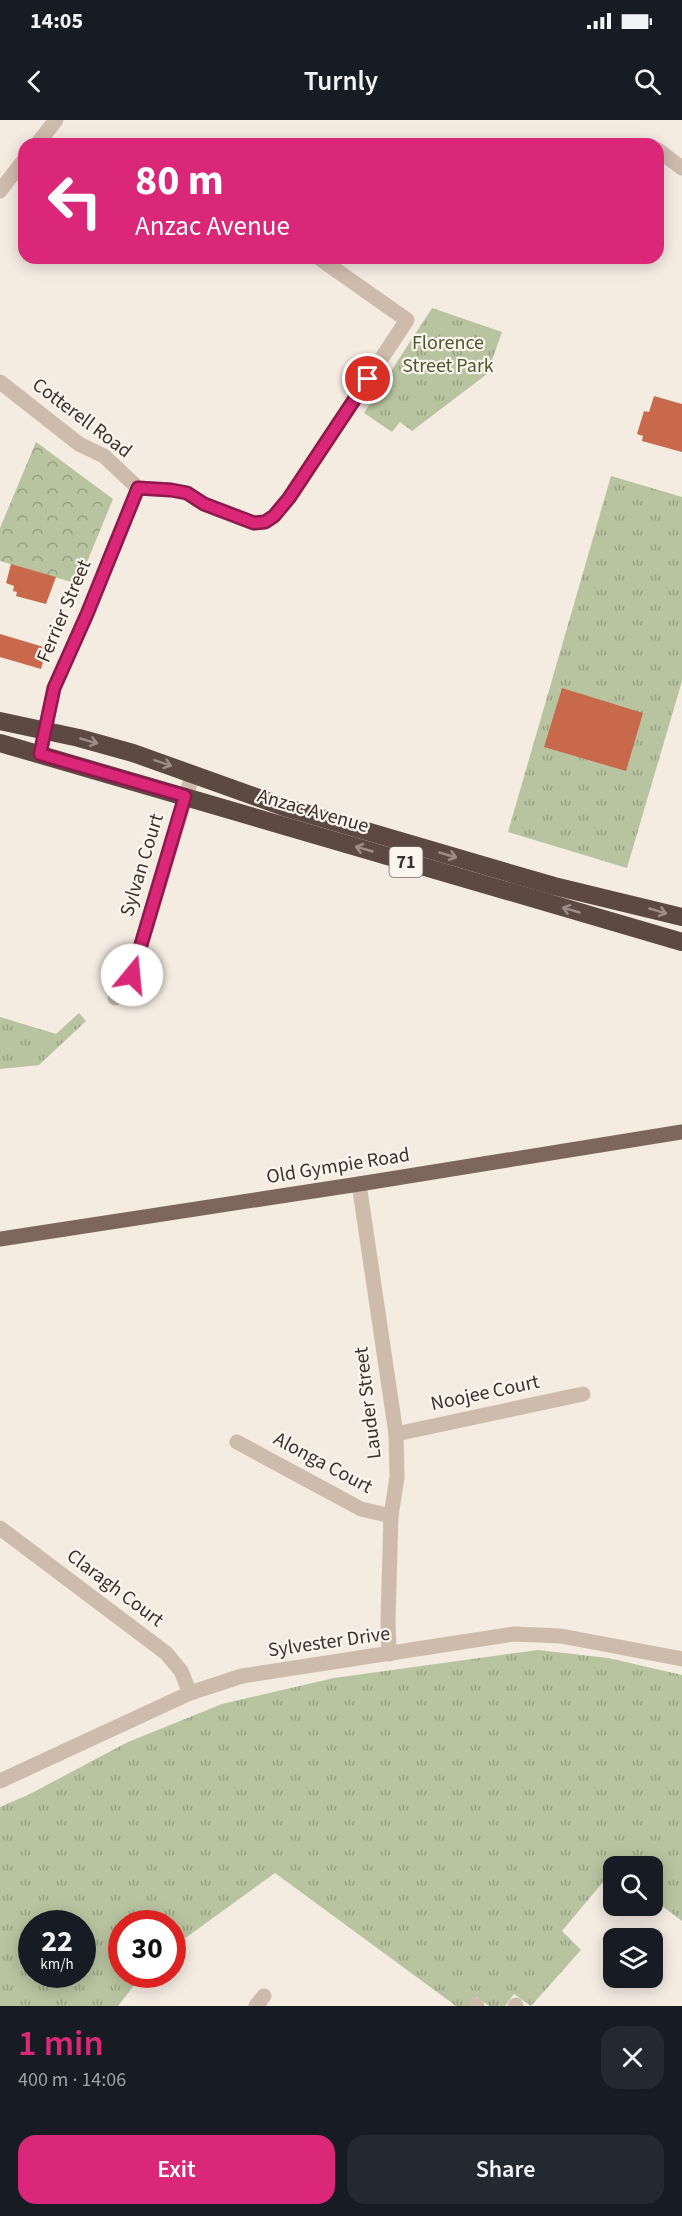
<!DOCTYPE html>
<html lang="en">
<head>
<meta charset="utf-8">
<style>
  :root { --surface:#171b24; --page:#242831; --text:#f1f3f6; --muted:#9ea1a6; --accent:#db2777 }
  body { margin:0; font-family:"Source Sans 3",sans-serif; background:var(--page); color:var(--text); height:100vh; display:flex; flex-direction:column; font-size:22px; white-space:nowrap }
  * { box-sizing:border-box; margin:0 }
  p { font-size:20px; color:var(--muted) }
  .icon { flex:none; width:33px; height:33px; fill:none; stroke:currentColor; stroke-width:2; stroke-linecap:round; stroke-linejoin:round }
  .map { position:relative; height:1886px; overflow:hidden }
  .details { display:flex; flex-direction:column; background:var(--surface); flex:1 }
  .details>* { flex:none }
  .hud { position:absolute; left:18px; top:18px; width:646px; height:126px; border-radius:18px; box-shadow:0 3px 15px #0003; background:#db2777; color:#fff; overflow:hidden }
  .tools { position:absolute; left:603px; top:1736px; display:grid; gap:12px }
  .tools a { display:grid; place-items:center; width:60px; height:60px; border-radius:12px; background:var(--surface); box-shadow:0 3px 15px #0003; font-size:30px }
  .speed { position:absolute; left:18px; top:1790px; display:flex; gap:12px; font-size:30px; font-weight:700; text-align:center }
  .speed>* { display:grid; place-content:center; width:78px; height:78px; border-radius:50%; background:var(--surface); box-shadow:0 3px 15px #0003; line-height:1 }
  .speed small { font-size:15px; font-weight:400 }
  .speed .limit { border:9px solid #d22; background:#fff; color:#111 }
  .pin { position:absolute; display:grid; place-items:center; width:51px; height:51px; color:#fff; margin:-26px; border:3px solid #fff; border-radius:50%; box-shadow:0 2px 6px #0007 }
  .me { position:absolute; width:66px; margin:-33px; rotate:17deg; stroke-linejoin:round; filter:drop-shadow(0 0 4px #0008) }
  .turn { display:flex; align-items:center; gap:21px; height:126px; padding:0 18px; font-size:27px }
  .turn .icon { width:78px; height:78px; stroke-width:2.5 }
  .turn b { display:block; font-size:42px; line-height:51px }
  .round { display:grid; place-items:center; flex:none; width:63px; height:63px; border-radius:18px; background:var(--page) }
  .summary { display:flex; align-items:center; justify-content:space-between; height:102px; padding:0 18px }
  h1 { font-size:36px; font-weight:600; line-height:45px; color:var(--accent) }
  .action { display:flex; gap:12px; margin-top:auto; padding:12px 18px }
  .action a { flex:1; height:69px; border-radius:18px; background:var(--accent); color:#fff; font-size:24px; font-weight:600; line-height:69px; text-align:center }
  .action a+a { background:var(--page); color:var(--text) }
  .status { display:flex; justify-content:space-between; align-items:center; height:42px; padding:0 30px; background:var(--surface); direction:ltr }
  .status svg { height:16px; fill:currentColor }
  header { display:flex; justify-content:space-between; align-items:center; height:78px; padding:0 18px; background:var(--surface); font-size:27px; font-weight:600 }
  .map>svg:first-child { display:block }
</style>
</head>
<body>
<div class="status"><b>14:05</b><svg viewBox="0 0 49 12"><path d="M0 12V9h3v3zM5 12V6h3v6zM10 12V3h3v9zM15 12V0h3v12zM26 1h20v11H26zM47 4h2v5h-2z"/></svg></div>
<header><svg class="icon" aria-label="back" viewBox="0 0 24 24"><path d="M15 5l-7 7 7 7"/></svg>Turnly<svg class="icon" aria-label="search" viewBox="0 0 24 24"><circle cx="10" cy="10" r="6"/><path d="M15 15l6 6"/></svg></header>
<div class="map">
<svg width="682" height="1886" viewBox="0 0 682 1886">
  <defs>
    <pattern id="forest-crowns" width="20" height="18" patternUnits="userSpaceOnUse" patternTransform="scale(1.5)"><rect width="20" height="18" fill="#b8c4a0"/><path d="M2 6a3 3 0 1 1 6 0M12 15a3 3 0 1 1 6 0" fill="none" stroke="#97a083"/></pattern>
    <pattern id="park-tufts" width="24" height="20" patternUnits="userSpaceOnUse" patternTransform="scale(1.5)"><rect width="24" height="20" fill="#b8c4a0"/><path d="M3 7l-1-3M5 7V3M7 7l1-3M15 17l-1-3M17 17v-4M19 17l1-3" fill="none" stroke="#97a083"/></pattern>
  </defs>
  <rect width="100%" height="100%" fill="#f4ebe1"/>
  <!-- forest -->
  <path fill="url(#forest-crowns)" d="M36,322l77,57 -35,85 -78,-23v-33z"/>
  <!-- park -->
  <g fill="url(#park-tufts)" fill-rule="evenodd">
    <path d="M432,188l70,24 -15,42 -75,57 -12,-9 -8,10 -28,-19z"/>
    <path d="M611,356l71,21v184l-55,187 -119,-36z"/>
    <path d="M79,893l7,8 -47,44 -39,4v-52l56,17z"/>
    <path d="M538,1530l70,8 74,17v246l-29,-22 -1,-33h-38l-1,4 -51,61 19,19 -50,56 -17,-12 -9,12h-16l-12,-9 -7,9h-14l-181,-133 -102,74 -1,-24h-50v51h21l-25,32h-118v-199l28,-12 100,-53 94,-38 112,-26zM32,1803h50v51h-50z"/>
  </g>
  <!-- building -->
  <g fill="#c8694b">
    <path d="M654,276l28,8v48l-40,-11 1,-5 -6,-2 7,-23 5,1z"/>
    <path d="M11,444l45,13 -10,27 -30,-8 1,-4 -4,-1 1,-5 -8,-3z"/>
    <path d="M0,514l47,14 -6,21 -41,-12z"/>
    <path d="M562,568l81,25 -17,58 -82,-24z"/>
  </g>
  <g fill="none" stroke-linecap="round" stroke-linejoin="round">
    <!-- minor -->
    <g stroke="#cdbbac" stroke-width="15">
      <path d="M37,24l19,-24"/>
      <path d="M658,30l24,18"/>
      <path d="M0,71l24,-31"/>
      <path d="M0,262l79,62 25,12 34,32 33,2 16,3 17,11 49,19 12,-1 9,-6 15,-18 118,-178 -88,-62"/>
      <path d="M40,634l14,-66 33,-74 51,-126"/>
      <path d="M115,878l17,-23 61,-202"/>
      <path d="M359,1064l37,250 1,43 -6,39 -3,105 1,33"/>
      <path d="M396,1314l187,-40"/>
      <path d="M237,1322l124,67 30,7"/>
      <path d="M0,1408l166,125 15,18 9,22"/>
      <path d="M0,1661l190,-88 52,-17 272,-42 47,2 121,23"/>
      <path d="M476,1885l1,1"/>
      <path d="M256,1886l8,-10"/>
      <path d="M515,1886l1,-1"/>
    </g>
    <!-- major -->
    <path stroke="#7d675c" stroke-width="15" d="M0,1119l359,-55 323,-52"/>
    <!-- highway -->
    <g stroke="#5c4a42" stroke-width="18">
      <path d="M0,601l79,17 54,15 151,54 270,79 128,31"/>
      <path d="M0,623l682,199"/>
    </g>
  </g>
  <!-- one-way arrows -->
  <defs><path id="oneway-shaft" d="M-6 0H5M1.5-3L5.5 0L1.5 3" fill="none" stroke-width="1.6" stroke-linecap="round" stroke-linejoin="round" transform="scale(1.5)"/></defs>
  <g stroke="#9c8e87">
    <use href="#oneway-shaft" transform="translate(89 621) rotate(16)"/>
    <use href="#oneway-shaft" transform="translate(163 643) rotate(19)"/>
    <use href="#oneway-shaft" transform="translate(364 729) rotate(-164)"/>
    <use href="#oneway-shaft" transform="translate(448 735) rotate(16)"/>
    <use href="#oneway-shaft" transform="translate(571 790) rotate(-164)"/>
    <use href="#oneway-shaft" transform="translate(658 791) rotate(16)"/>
  </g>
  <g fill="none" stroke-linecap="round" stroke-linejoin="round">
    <!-- route casing -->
    <g stroke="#8e194d" stroke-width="15">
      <path id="route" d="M132,855l53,-179 -145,-42 14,-66 33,-74 51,-126 33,2 16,3 17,11 50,19 11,-1 9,-6 15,-18 79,-119"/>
    </g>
    <!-- route -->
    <use href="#route" stroke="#db2777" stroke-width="10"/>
  </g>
  <g text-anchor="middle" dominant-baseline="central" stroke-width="4.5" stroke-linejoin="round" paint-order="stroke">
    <!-- shield labels -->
    <rect fill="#fbf5ee" stroke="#756b66" stroke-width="1.5" x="389.5" y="727" width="33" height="30" rx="4.5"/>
    <g font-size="18" font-weight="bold" fill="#3b302b">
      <text x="406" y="742">71</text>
    </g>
    <!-- park labels -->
    <g font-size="20" fill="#4a5a2e" stroke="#fbf5ee">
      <text x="448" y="223">Florence<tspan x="448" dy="23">Street Park</tspan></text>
    </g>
    <!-- street labels -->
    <g font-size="20" fill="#3b302b" stroke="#fbf5ee">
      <text transform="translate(82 298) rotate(37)">Cotterell Road</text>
      <text transform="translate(64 491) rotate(-67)">Ferrier Street</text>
      <text transform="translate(313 691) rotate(16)">Anzac Avenue</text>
      <text transform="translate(142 745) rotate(-73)">Sylvan Court</text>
      <text transform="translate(338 1046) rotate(-9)">Old Gympie Road</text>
      <text transform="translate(485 1273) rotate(-12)">Noojee Court</text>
      <text transform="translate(368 1283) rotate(-97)">Lauder Street</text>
      <text transform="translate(323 1343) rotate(28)">Alonga Court</text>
      <text transform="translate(115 1468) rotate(37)">Claragh Court</text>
      <text transform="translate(329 1522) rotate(-8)">Sylvester Drive</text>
    </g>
  </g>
</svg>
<div class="tools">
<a><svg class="icon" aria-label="search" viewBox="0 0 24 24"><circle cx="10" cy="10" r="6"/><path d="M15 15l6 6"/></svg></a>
<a><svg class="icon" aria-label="layers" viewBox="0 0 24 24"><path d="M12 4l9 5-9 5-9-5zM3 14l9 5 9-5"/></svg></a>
</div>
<div class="speed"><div>22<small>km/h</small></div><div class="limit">30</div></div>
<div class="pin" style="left:368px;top:259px;background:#d93025"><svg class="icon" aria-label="arrive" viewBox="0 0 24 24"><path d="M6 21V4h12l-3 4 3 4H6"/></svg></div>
<svg class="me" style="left:132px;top:855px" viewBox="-20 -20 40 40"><circle r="19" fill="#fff"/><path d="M0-13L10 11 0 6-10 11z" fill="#db2777"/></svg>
<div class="hud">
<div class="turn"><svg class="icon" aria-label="left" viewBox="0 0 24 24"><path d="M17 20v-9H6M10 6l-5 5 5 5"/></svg><div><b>80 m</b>Anzac Avenue</div></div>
</div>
</div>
<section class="details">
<div class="summary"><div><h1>1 min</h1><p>400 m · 14:06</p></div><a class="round"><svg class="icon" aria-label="close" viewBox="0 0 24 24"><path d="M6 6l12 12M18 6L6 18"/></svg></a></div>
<div class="action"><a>Exit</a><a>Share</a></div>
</section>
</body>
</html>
